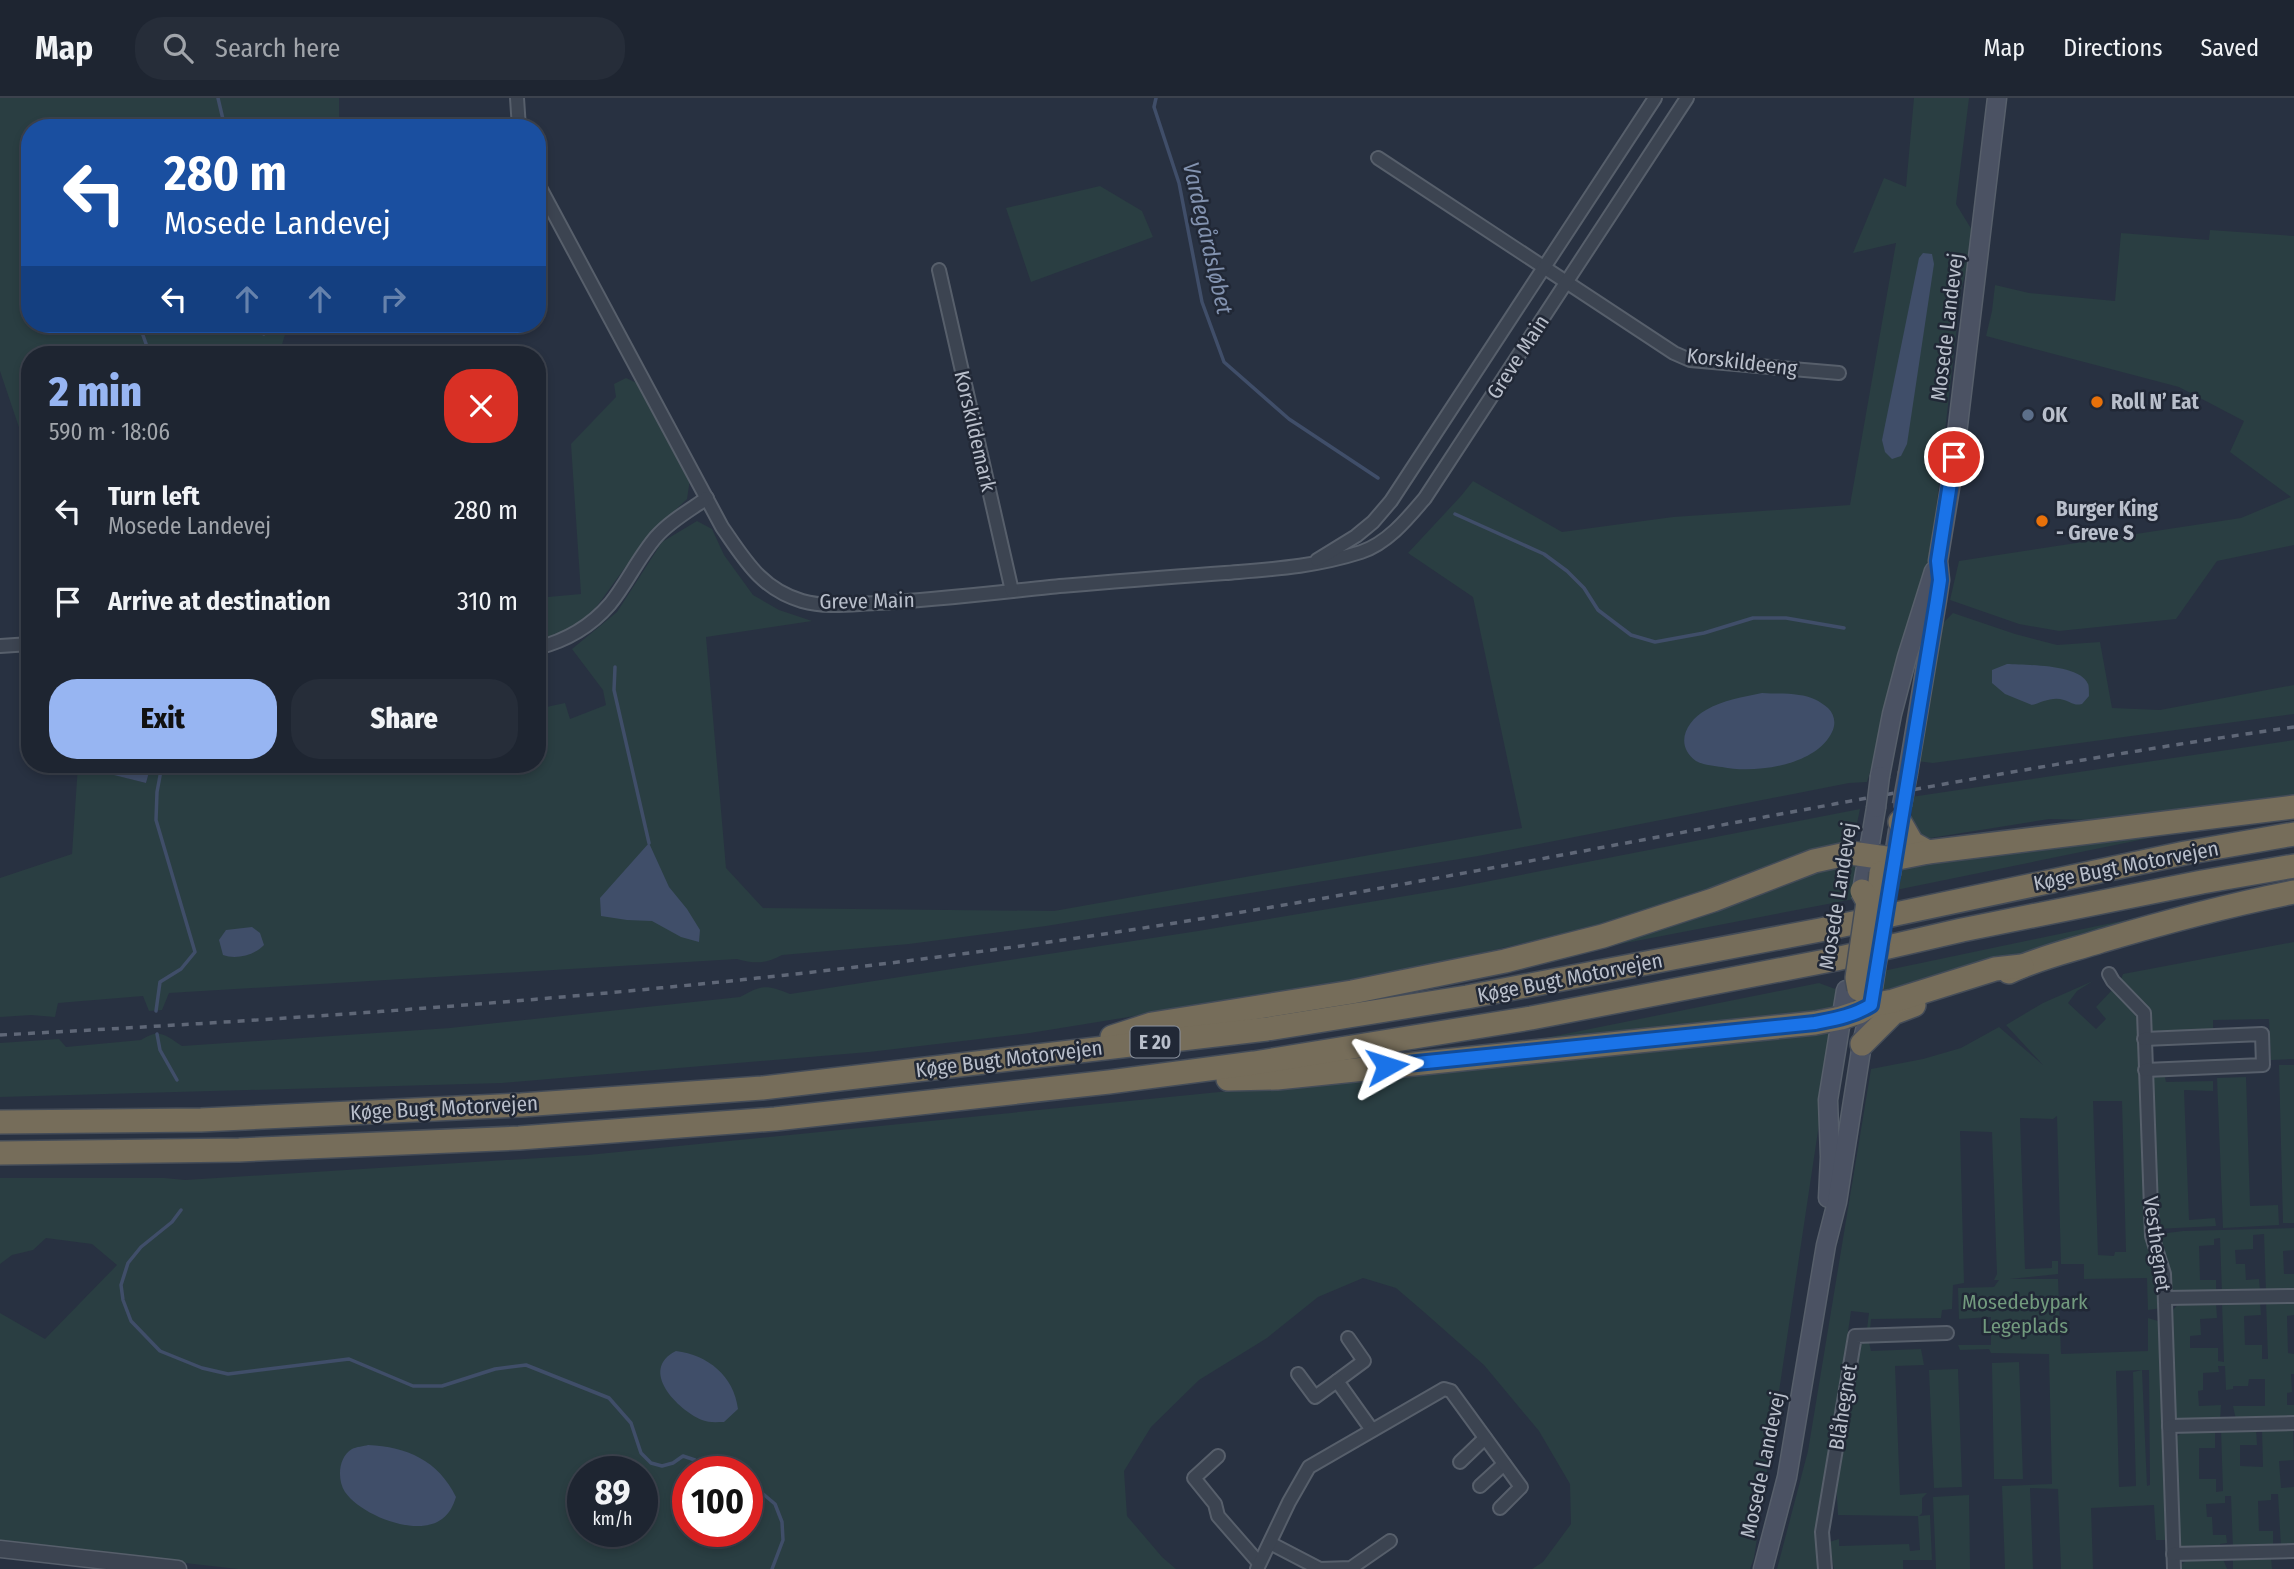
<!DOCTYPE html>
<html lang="en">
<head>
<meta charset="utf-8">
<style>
  :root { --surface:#1e2531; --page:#262d39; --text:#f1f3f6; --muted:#a1a5ab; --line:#3c424d; --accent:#97b5f2 }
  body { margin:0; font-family:"Fira Sans Condensed",sans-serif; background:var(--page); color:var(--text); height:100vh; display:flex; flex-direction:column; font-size:26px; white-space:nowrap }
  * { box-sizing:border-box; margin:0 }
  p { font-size:23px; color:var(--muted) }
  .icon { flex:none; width:38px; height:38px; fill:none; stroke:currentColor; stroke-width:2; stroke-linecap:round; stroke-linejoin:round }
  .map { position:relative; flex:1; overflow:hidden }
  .panel { position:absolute; left:21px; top:248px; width:525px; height:427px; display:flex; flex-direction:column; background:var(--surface); border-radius:28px; box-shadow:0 4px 10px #0003,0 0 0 2px var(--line) }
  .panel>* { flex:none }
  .banner { position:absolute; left:21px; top:21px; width:525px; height:214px; border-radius:28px; box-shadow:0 4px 10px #0003,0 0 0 2px var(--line); background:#1a4fa0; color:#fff; overflow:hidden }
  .speed { position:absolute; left:567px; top:1358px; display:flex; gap:14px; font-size:35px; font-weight:700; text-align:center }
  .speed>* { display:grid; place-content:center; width:91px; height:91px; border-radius:50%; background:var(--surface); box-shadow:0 4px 10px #0003,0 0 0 2px var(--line); line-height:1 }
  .speed small { font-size:18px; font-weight:400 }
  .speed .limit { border:10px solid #d22; background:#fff; color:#111 }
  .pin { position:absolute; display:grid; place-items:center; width:60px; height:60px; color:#fff; margin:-30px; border:4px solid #fff; border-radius:50%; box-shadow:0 2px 7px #0007 }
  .me { position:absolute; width:77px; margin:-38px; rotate:84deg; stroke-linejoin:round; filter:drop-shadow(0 0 5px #0008) }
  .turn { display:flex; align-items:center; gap:24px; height:147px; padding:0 28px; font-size:32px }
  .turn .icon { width:91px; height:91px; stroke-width:2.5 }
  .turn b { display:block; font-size:49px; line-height:60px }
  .lanes { display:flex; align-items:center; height:66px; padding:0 28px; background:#0003; justify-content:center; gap:35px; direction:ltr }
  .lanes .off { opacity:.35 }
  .round { display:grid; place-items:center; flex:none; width:74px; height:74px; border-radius:28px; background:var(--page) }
  .head { display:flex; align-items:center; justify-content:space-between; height:119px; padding:0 28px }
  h1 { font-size:42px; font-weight:800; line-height:52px; color:var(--accent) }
  .cta { display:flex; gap:14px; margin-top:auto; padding:14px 28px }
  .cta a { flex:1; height:80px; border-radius:28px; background:var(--accent); color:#111; font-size:28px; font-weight:800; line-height:80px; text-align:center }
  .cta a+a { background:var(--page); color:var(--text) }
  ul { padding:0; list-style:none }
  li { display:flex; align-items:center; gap:21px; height:91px; padding:0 28px }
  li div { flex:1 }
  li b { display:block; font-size:26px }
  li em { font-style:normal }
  header { display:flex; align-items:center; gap:42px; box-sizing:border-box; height:98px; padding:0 35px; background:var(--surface); border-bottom:2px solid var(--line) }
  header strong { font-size:33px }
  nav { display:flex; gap:38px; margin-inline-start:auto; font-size:24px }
  .search { width:490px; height:63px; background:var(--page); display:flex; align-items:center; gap:18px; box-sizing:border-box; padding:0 24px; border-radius:28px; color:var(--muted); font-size:26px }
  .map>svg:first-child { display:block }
</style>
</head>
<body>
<header>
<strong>Map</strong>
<div class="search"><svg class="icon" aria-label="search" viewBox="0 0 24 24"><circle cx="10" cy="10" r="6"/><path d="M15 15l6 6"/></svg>Search here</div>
<nav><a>Map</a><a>Directions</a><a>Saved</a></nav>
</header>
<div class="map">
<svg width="2294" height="1471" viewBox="0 0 2294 1471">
  <rect width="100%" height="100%" fill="#283141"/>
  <!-- green -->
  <g fill="#2a3e42" fill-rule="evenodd">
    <path d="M0,0h339v30h-309v196h258l-9,31h-249v105l-30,-89z"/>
    <path d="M1914,0h55l-13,106 19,31 -14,56 -31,272 -24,73 -24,98 -15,48 -18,1 -371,73 -432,70 -137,18 -127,11c-17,9 -27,9 -45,4l-568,34 -7,17 -13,1 -6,-15 -85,7 -3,14 -24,-2 -31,2v-139l72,-24 6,-89h17l-1,4 52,14 5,-18h386v-56l28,-6 5,16 36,-14 -3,-15 -31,-41 45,-37 45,-70 35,-21 15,8 12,26 29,40 26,15 33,11 -106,16 20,231 37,40 291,3 468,-83 -49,-231 -65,-44 53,-57 12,-15 89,51 111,-15 177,-12 46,-262 -43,10 31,-75 22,9z"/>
    <path d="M1100,88l42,25 11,26 -122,45 -25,-74z"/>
    <path d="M2210,132l84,6v309l-77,16 -41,58 -117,12 -40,-7 -69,-24 9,-39 282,-43 50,-21 -61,-45 14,-31 -65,-34 -193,-51 6,-25 3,-26 34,8 86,8 6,-68 88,7z"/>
    <path d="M626,280l11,5 53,96 -3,20 -39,37 -51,70 -22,22 -28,12 -10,1v-43l44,-4 -10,-150 45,-47 -2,-13z"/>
    <path d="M1953,515l62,21 42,11 43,-3 12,66 48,2 134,-25v29l-361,49 -17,-2 25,-136z"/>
    <path d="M2294,642v55l-200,25 -45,-1 -125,20 -12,-6 -1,-36z"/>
    <path d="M1860,711l-5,24 -11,12 -48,11 -85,34 -97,32 -227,53 -357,58 -161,19 -367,31 -502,14v-54l59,-4 7,8 75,-7c19,-12 24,-5 41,6l268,-18 290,-31c22,-12 26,-13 50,-3l408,-63 261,-44z"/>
    <path d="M2203,729l-307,63 3,-25z"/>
    <path d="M1857,764l2,10 -5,27 -338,65 297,-97z"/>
    <path d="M2188,809l-292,85 -16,-4 3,-17z"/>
    <path d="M2294,844v117l-23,1 -2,-41 -56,1v10l-61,1 -10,-28 -22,-21 3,-8z"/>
    <path d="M2093,883l-16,10 -9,12 28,26 10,-10 -10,-12 17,-18 24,25 2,11 6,199 14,49 3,35 -14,2 -1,-32 -63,1v-15h-23l-4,-148 -4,3 -33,-1 5,151 27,-1v-7h6v13l-48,5h48l3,75 87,-3v-33l13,4 8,218h-13l-2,-35 -63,3 2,61h-32l-3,-80 -28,-1 3,81h-28l-3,-83 50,-2 -3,-130 -58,-1 -2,-4 -29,1 -2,-5h33v-28l-32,2 -1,-31 36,-1 5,-7h-5l3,-6 -5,-142 -32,-1 4,152 -11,2 -1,24 -10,1 -1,8 -70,1 -1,11 -3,-1 2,-16 -18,-2 -17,118 -17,85 4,55h-44l31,-118 63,-382 52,-10 38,-11 38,-21 44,38 -37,-40 37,-22zM2093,1003h29l4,151h-11l-1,4 -16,-1zM2142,1272h7l1,115 -3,1zM2142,1272l-9,2 3,114 -17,1 -3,-116z"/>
    <path d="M1819,885l19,7 -4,24 -344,35z"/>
    <path d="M1833,933l-79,527 -4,11h-218l11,-7 28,-38 -1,-40 -31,-53 -55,-66 -60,-53 -28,-24 -33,-10 -45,19 -51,41 -68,42 -48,47 -27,44 3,45 35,41 14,12h-938l-238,-27v-229l45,26 72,-74 -25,-21 -46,-6 -13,12 -21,5 -12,9v-86h164l21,2 403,-25zM583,1374h59v59h-59zM688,1374h59v59h-59z"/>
    <path d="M2279,967h15v158h-11z"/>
    <path d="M2158,975h6l2,9 47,-1v10l-29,-1 5,130 26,-2 1,8 -60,3 -4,-152z"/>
    <path d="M2246,979l4,129 28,-1 1,20 -56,3 -6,-150z"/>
    <path d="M2294,1130v22l-11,1 1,23h10v17l-28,1 -2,-58 -11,1v14l-18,1 1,14h9l1,16 13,-1 1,12 -38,2 -2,-55 -6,1v6l-15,1 1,34h16v14l-37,1 -7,-4 -4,-27 -10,-26 2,-4 23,-3z"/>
    <path d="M2266,1203h28v14l-7,1 1,37 6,1v20h-3l1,18 -5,1v12h7v13l-58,2 -3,-14h32v-27h-16l-1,7h-15v3l-7,1 -1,-24h-7l1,6 -16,1v17l-5,1 1,15 22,-1 -1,16 -38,1 -6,-5 -3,-107 5,-6 38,-1 1,15 -17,1 1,16 -11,1v12h28v13l6,1 -2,-59 38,-1 1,13 -17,1 1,29h17v14h6z"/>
    <path d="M1865,1243l4,1 2,9 50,-2 3,16 -29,1 5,129 27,-2 -5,5v15l-3,3 11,-1 2,45h-29v9h-69l-5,-27 10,-3v7l70,-2 1,7 10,-1 -2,-34 -80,-1 -2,-33 22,-127 2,-9z"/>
    <path d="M2019,1264l4,117h-29l-2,-116z"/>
    <path d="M1958,1271l4,118 -28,1 -5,-118z"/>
    <path d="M2293,1330l1,32 -15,1 2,27 13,-1v60h-13l-3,-53h-7v6l-13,1 1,30h14v16l-40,2 -2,-53h-6v7l-19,1 1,13h5l1,18h13l1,8 -7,1v5l-36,1 -5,-5 -3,-108 7,-5 32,-1v17h-16v31h17v13l7,-1 -2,-61 35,-1 1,16h-17v21l23,1 -1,-38z"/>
    <path d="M1969,1397l1,74h-34l-3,-72z"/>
    <path d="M2271,1459l1,12h-39v-11z"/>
    <path d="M2223,1461l4,10h-46v-4l6,-5z"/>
  </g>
  <!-- water -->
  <g fill="#404e69">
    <path d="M1923,155l9,1 2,10 -27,180 -6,12 -9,3 -7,-7 -3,-12 37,-182z"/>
    <path d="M2007,566c19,1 73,0 81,20 1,1 1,11 1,12l-7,8c-9,2 -10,-2 -18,-4 -11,-4 -22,2 -32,5l-27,-11 -13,-11v-13z"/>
    <path d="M1762,595c12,1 25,0 37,2 11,1 21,6 29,13 7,7 8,16 4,24 -16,34 -78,42 -110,35 -8,-1 -19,-2 -26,-6 -22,-16 -10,-40 10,-51 17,-10 37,-13 56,-17z"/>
    <path d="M95,667h56l-5,18 -52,-13z"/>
    <path d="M649,745l20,44 18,22 13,21 -1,12 -18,-5 -29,-16 -25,-1 -26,-4 -1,-18z"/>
    <path d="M252,829l8,6 4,12c-9,10 -28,15 -41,10l-4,-15 7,-10z"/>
    <path d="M676,1253c32,4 58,25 62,58l-14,13c-7,0 -15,1 -22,-2 -24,-10 -64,-50 -26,-69z"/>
    <path d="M368,1347c39,2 70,15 88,52 -3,9 -6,16 -14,22 -25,19 -81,-4 -97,-27 -8,-12 -7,-35 7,-43 4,-2 12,-3 16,-4z"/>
  </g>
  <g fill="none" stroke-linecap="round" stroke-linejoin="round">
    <!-- stream -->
    <g stroke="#404e69" stroke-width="3.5">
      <path d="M218,0l7,30"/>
      <path d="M1156,0l-2,9 25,76 23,119 22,60 65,57 89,59"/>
      <path d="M139,226l11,31"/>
      <path d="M263,226l1,10"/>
      <path d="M1455,416l89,40 23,17 17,17 14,22 33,25 24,7 49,-9 49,-15h33l58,10"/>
      <path d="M615,569l-1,23 35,153"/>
      <path d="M156,913l4,-29 21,-13 14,-17 -39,-132 1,-28 5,-27"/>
      <path d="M157,936l3,16 17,30"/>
      <path d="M181,1112l-9,12 -31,25 -13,16 -7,22 2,15 8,21 29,30 42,17 26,6 121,-15 64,27h29l53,-17 31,-4 83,33 22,25 10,30 10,10 11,3 11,-3 10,-7 12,4 14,12"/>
      <path d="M747,1392l15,3 13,11 7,18 1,18 -11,29"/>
    </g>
    <!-- minor casing -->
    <g stroke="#575f6b" stroke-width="16">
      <g id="minor">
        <path d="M517,0l2,30"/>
        <path d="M1378,60l296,195 16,7 149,13"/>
        <path d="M537,84l185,345c23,33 39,62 80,74 25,7 49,3 74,2 58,-3 116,-10 174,-16 59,-5 117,-10 175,-14 49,-4 89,-6 136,-21 27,-9 47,-34 64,-54l262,-400"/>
        <path d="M939,172l73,321"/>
        <path d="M1317,462l39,-24 17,-14 18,-21 264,-403"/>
        <path d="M0,548l30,-2"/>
        <path d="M537,550c28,-7 54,-22 73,-44 17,-21 28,-46 46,-67 14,-16 34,-27 51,-39"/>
        <path d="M2109,876l4,7 31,32 8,223 12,38 10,295"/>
        <path d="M2144,941l118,-5 1,31 -118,5"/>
        <path d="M2165,1200l129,-2"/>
        <path d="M1348,1240l16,23 -27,20 35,49"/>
        <path d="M1298,1276l17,23 22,-16"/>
        <path d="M2169,1328l125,-3"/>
        <path d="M1218,1358l-24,22 21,26 3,12 41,47"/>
        <path d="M1460,1364l25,-24"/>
        <path d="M1480,1388l24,-22"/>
        <path d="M1270,1445l50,26"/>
        <path d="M2173,1456l121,-3"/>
        <path d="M1257,1471l32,-67 20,-35 135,-78 7,2 70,96 -21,21"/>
        <path d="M1320,1471l31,-1 39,-27"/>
        <path d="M1825,1471l-3,-37 33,-196 92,-3"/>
      </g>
    </g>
    <!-- tertiary casing -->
    <g stroke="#575f6b" stroke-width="19">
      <path id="tertiary" d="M0,1451l178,20"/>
    </g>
    <!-- secondary casing -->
    <g stroke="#575f6b" stroke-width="21">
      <g id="secondary">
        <path d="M1908,675l29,-173 3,-20 -2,-19 14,-85 45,-378"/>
        <path d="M1880,678l12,-62 15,-57 27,-86"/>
        <path d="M1891,776l9,-55"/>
        <path d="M1862,793l14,-83"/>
        <path d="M1828,1100l2,-41 -2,-57 18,-110"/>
        <path d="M1763,1471l24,-92 39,-232 11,-43 25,-158 10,-45"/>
      </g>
    </g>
    <!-- motorway casing -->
    <g stroke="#444c58" stroke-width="26">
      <g id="motorway">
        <path d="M1900,724l12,21 16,9"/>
        <path d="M2009,874c29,-14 61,-21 92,-31 64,-19 128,-36 193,-49"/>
        <path d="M1112,939l40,-13 200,-32 153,-31 98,-25 110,-36 101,-39 37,-8 42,6 35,-7 366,-45"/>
        <path d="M1862,946l31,-31 21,-8"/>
        <path d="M1228,981l49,-1 538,-55 26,-5 18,-6 12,-7 22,-4 102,-32 27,-3"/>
        <path d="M0,1024l201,-2 320,-15 241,-17 505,-59 200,-32 353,-67 365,-77 109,-19"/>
        <path d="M0,1055l239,-3 280,-12 256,-19 334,-37 145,-19 277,-45 305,-59 126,-29 240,-48 92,-16"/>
      </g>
    </g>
    <!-- minor -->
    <use href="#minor" stroke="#3c4451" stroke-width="12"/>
    <!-- tertiary -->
    <use href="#tertiary" stroke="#3c4451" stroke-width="16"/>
    <!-- secondary -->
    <use href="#secondary" stroke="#4b5263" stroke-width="18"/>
    <!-- motorway -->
    <use href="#motorway" stroke="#766d5a" stroke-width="23"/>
    <!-- rail -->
    <path stroke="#5f6777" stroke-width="3.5" stroke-dasharray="7 7" stroke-linecap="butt" d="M0,937c376,-20 751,-47 1124,-104 391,-60 778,-148 1170,-204"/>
    <!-- secondary-bridge casing -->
    <g stroke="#575f6b" stroke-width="21" stroke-linecap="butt">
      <g id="secondary-bridge">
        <path d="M1902,707l6,-32"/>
        <path d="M1876,710l4,-32"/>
        <path d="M1873,890l9,-58"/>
      </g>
    </g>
    <!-- motorway-bridge casing -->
    <g stroke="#444c58" stroke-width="26" stroke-linecap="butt">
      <g id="motorway-bridge">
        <path d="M1880,843l-5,-9 6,-59"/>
        <path d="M1859,891l-2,-11 11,-76 -6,-11"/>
      </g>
    </g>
    <!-- secondary-bridge -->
    <use href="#secondary-bridge" stroke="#4b5263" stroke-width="18"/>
    <!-- motorway-bridge -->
    <use href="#motorway-bridge" stroke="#766d5a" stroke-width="23"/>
  </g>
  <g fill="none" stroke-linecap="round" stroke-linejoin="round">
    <!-- route casing -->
    <g stroke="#114b97" stroke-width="18">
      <path id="route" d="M1387,968l428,-43c20,-4 38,-7 56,-18l66,-405 3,-20 -2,-19 16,-104"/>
    </g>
    <!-- route -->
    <use href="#route" stroke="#1a73e8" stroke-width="12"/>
  </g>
  <!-- markers -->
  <g fill="#e8710a" stroke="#212836" stroke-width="2.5">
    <circle cx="2097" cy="304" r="7"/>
    <circle cx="2042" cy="423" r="7"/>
  </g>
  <circle fill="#5c6f8a" stroke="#212836" stroke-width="2.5" cx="2028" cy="317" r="7"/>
  <g text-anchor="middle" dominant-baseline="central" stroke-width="5" stroke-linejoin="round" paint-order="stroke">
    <!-- shield labels -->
    <rect fill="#212836" stroke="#8b929e" stroke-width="2" x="1130.5" y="928.5" width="49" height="31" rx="5"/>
    <g font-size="19" font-weight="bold" fill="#b9bfcb">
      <text x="1155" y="944">E 20</text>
    </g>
    <!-- street labels -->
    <g font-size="21" fill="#b9bfcb" stroke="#212836">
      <text transform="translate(1947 229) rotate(-83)">Mosede Landevej</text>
      <text transform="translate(1518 259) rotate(-57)">Greve Main</text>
      <text transform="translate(1742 264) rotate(7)">Korskildeeng</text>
      <text transform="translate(975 333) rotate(77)">Korskildemark</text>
      <text transform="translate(867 503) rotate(-1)">Greve Main</text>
      <text transform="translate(2126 768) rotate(-11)">Køge Bugt Motorvejen</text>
      <text transform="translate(1838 798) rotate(-81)">Mosede Landevej</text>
      <text transform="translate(1570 880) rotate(-11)">Køge Bugt Motorvejen</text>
      <text transform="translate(1009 961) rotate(-7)">Køge Bugt Motorvejen</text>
      <text transform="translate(444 1010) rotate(-3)">Køge Bugt Motorvejen</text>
      <text transform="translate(2157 1146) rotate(82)">Vesthegnet</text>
      <text transform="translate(1843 1309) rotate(-81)">Blåhegnet</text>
      <text transform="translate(1763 1367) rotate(-78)">Mosede Landevej</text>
    </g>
    <!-- poi labels -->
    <g font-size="21" font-weight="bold" fill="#b9bfcb" stroke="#212836" text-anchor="start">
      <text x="2111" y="304">Roll N’ Eat</text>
      <text x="2042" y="317">OK</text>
      <text x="2056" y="411">Burger King<tspan x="2056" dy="24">- Greve S</tspan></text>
    </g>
    <!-- park labels -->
    <g font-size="21" fill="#729a7e" stroke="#212836">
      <text x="2025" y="1204">Mosedebypark<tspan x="2025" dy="24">Legeplads</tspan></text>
    </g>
    <!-- water labels -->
    <g font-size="23" font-style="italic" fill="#8393b0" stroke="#212836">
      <text transform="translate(1208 140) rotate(77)">Vardegårdsløbet</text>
    </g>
  </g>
</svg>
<div class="speed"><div>89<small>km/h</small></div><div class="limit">100</div></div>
<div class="pin" style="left:1954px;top:359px;background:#d93025"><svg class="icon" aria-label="arrive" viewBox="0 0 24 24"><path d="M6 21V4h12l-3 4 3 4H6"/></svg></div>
<svg class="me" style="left:1387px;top:968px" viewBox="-20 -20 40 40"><path d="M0-17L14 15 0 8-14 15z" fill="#1a73e8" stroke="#fff" stroke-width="4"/></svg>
<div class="banner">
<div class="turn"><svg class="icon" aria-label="left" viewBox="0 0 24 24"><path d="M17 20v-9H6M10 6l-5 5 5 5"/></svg><div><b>280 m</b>Mosede Landevej</div></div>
<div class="lanes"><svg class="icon" aria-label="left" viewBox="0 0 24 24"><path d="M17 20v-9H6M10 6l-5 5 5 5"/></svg><svg class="icon off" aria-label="ahead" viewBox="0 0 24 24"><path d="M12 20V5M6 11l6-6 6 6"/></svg><svg class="icon off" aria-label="ahead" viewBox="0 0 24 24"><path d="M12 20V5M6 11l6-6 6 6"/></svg><svg class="icon off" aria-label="right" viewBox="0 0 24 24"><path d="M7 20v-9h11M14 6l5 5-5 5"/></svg></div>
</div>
<section class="panel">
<div class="head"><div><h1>2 min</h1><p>590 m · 18:06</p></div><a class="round" style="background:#d93025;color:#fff"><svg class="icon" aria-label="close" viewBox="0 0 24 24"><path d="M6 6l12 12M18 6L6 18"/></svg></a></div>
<ul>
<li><svg class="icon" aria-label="left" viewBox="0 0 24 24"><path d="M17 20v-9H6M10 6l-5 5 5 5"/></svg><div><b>Turn left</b><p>Mosede Landevej</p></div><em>280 m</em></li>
<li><svg class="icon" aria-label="arrive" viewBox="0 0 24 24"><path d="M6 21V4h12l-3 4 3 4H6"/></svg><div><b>Arrive at destination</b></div><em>310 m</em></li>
</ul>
<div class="cta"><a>Exit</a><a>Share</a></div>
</section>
</div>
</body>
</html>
